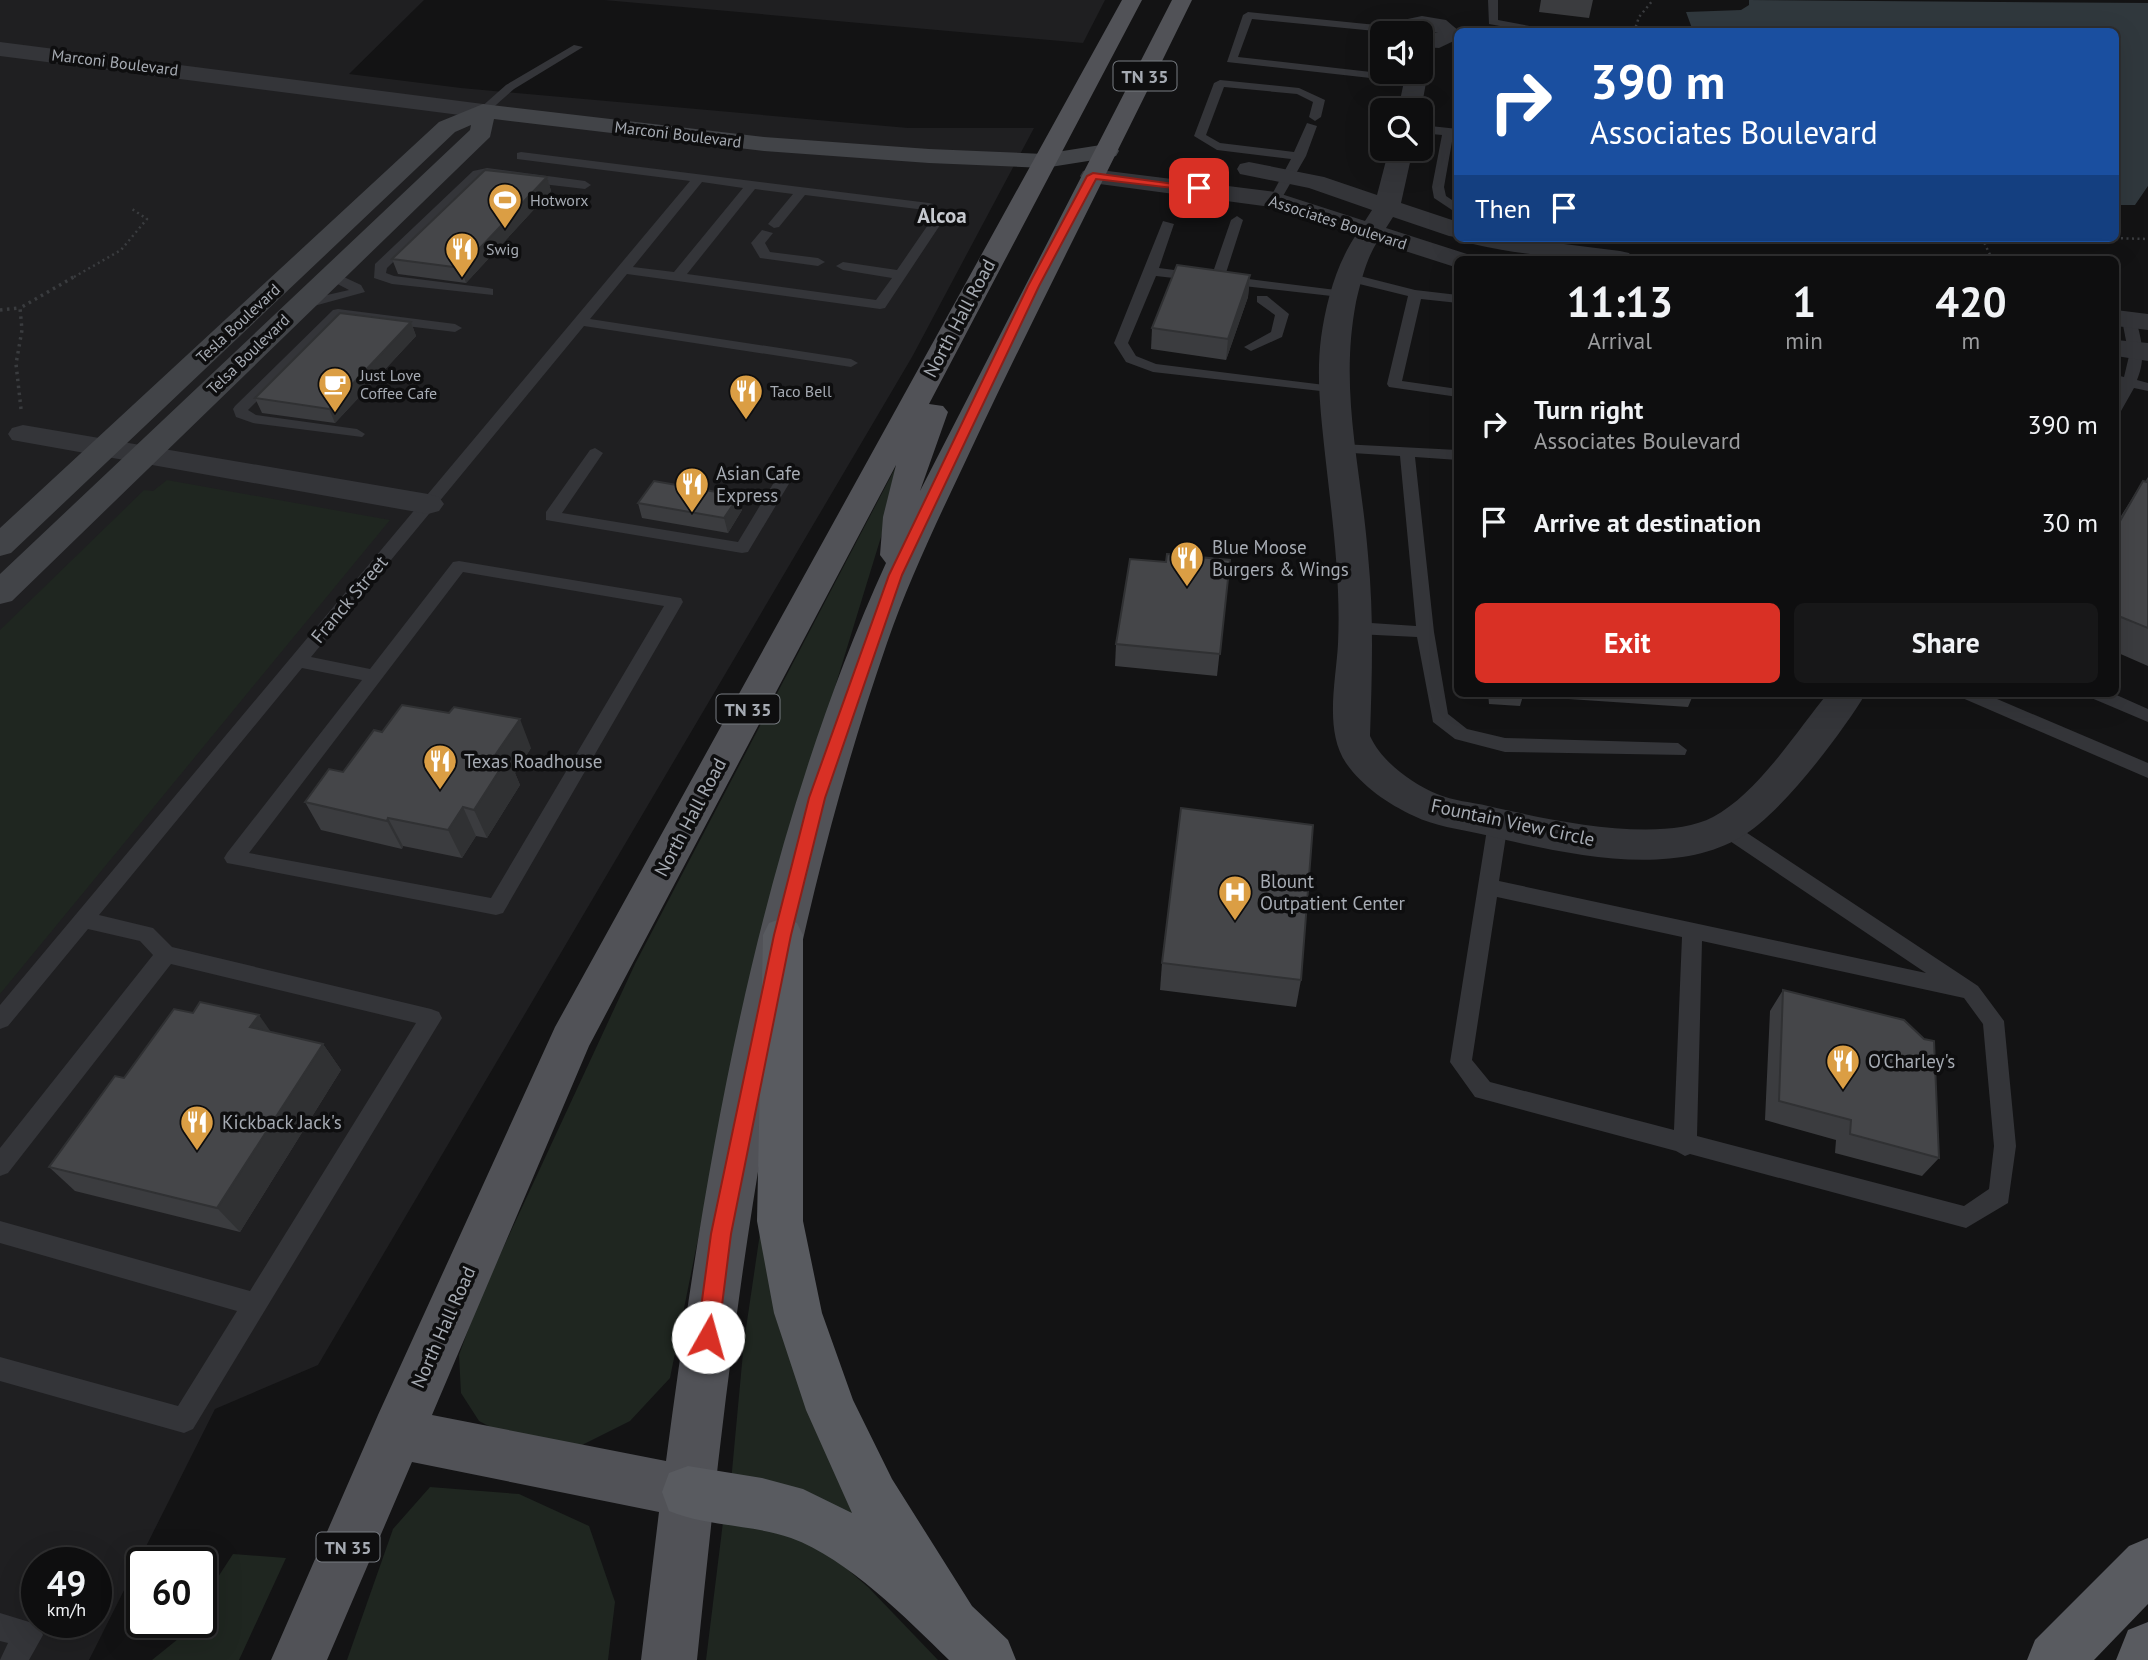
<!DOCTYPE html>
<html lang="en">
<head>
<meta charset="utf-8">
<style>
  :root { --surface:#0e0e0f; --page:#171718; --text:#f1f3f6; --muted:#9b9c9e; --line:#2e2e2f; --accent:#d93025 }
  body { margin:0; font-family:"PT Sans",sans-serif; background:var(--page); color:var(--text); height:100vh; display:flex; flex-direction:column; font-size:26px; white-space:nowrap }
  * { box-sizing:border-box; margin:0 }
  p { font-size:23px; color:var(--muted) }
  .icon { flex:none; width:38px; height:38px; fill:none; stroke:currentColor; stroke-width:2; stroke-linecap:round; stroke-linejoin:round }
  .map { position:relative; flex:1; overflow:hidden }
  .side { position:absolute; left:1454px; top:256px; width:665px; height:441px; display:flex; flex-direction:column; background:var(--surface); border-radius:10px; box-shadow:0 7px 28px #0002,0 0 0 2px var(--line) }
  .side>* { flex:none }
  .hud { position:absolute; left:1454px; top:28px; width:665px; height:214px; border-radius:10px; box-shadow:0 7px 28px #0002,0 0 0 2px var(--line); background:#1a4fa0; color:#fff; overflow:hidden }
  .controls { position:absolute; left:1370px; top:21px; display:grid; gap:14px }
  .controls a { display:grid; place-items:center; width:63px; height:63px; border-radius:10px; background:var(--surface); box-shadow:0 7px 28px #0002,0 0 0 2px var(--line); font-size:35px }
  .speed { position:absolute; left:21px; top:1547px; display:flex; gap:14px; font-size:35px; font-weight:700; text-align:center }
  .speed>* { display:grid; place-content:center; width:91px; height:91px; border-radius:50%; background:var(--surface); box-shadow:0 7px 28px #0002,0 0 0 2px var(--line); line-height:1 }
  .speed small { font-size:18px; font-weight:400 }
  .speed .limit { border:4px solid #111; border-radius:10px; background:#fff; color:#111 }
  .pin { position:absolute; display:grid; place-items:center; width:60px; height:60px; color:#fff; margin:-30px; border-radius:14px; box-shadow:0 4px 10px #0006 }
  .me { position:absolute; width:77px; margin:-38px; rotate:7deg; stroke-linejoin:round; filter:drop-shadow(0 0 5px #0008) }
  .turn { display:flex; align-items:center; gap:24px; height:147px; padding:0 21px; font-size:32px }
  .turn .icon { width:91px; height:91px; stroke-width:2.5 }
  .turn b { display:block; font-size:49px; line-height:60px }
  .then { display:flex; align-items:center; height:66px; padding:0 21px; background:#0003; gap:14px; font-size:26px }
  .eta { display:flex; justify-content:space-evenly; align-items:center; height:119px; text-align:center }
  .eta b { font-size:42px; font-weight:700; line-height:49px }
  .primary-button { display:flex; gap:14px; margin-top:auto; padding:14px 21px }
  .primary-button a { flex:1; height:80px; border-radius:10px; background:var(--accent); color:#fff; font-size:28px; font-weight:700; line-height:80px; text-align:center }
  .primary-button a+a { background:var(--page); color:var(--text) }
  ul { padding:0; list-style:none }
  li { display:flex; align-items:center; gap:21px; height:98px; padding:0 21px }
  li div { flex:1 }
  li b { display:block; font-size:26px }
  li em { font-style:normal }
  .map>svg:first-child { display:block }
</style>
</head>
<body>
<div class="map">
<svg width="2148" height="1660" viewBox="0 0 2148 1660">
  <rect width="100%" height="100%" fill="#131314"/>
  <!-- built -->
  <g fill="#1f1f21" fill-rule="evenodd">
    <path d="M0,0h424l-75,74 112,14 447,40h126l-122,229 -594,1008 -103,44 -126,251h-89zM37,1563h59v59h-59z"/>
    <path d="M604,0h501l-22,43z"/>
  </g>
  <!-- green -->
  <g fill="#1f2620">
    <path d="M912,436l-108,352 -66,252 -68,338 -40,43 -52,26 -64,-8 -35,-18 -18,-28 -2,-38 20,-55 156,-336z"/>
    <path d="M167,480l223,40 -390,474v-364l144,-140 9,1z"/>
    <path d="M764,1206l112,342 -145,-66 13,-140z"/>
    <path d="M430,1487l89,7 70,32 26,76 -7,58h-261l46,-131z"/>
    <path d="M724,1514l96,32 48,41 70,73h-232z"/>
    <path d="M233,1554l53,4 -47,102h-87l26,-21 11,-17h12v-19z"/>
  </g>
  <!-- water -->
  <path fill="#30383d" d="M1749,0l399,3v183l-13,19h-19v-173l-423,-1 -7,-19 55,-2 8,-5z"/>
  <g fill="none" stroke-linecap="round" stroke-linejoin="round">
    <!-- path-far1 -->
    <g stroke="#3a3c3f" stroke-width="2.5" stroke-dasharray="2 3.5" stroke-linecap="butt">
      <path d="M1634,32l5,-15 14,-17"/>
      <path d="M1982,238l10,21"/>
      <path d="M2110,238l38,1"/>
      <path d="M74,277l47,-27 26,-31 -15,-10"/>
    </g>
    <!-- path -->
    <g stroke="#3a3c3f" stroke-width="3.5" stroke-dasharray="2.5 4.5" stroke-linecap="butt">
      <path d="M0,310l20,-2"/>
      <path d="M21,409l-5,-45 6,-34 -2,-22 57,-33"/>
    </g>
    <!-- service -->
    <g fill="#343539" fill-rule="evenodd">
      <path d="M1488,0h10v20l64,12h-29l-44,-8z"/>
      <path d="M1248,12l158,16 5,3 -15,2 -144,-14 -14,38 177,20 6,3 -6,3 -188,-21 16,-47z"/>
      <path d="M574,45l9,2 -69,42 -27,24h-8v-4l27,-24z"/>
      <path d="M1220,80l79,8 26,12 -4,17 -6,4 -6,-4 4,-15 -16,-8 -73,-7 -18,48 14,8 74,9 13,-29 10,3 -11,30 -27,47 -10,-3 22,-41 -74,-9 -23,-14 20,-53z"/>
      <path d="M1421,125l37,4v8l-5,-1 -9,51 2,9 12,8v10l-24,-16 -2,-11 10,-52 -21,-2z"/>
      <path d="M521,152l408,51 4,1 11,15 -59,89 -5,1 -253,-35 -37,45 261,40 7,4 -7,4 -267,-41 -273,331 59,12 83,-107 6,-1 222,37 2,4 -180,311 -7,2 -269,-52 -3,-5 3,-5 135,-173 -60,-12 -203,247 54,13 19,19 259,62 8,3 3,6 -249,411 -9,4 -184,-52v-24l178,49 59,-95 -237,-68v-22l250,70 166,-268 -245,-59 -163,209 -8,3v-28l153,-193 -13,-14 -52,-12 -80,97 -8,3v-24l690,-824 -173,-22v-6zM702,182l41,6 -69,84 -41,-5zM755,189l38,5 -25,30 6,4 5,-1 26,-32 120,15 7,9 -35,51 -54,-8 -7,4 7,4 49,8 -16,22 -189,-26zM463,572l201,34 -173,292 -242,-45z"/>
      <path d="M487,168l98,13 6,4 -6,4 -104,-12 -94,91 -1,5 8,3 94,12 5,1v6l-101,-11 -18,-6 1,-14 98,-93z"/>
      <path d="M1237,216l6,4 -18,56 119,15 5,1v6l-193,-22 -28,67 8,13 20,8 177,22 5,1v6l-185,-21 -27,-10 -12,-19 49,-122 11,3 -15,44 53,7 19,-55z"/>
      <path d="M762,230l11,3 -8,10 5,9 48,6 7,4 -7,4 -58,-8 -9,-15z"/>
      <path d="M331,271l30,14 4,7 -51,14 -14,-3v-6l14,1 35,-8 -23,-12 -2,-3z"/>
      <path d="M1348,273l67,17 43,5v8l-37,-4 -19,82 56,8v8l-69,-10 -2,-3 21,-88 -65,-16 -2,-3z"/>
      <path d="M1257,296h10l22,18 -7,23 -31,14 -7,-4 27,-15 4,-17 -18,-13z"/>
      <path d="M338,309l117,15 7,4 -7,4 -114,-14 -93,92 8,5 101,14 8,5 -3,3 -109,-14 -17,-6 -3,-8 2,-3 98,-96z"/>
      <path d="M2129,316l7,4c6,21 10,39 1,60l11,3v8l-14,-3 -13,23 -5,1v-17l5,-10 -5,-2v-8l8,2 5,-21 -7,-36z"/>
      <path d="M1341,444l117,6v10l-43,-3 19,175 14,82 19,15 38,9 173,5 9,7 -2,5 -180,-3 -50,-13 -22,-17 -16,-85 -61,-3 -9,-6 9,-6 60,4 -16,-170 -64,-4v-6z"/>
      <path d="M595,448l8,5 -41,60 176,29 38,-63h12l2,3 -42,70 -6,1 -196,-33v-8l44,-62z"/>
      <path d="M1957,693h26l165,70v15l-188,-81z"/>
      <path d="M2086,693h26l36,16v13l-59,-25z"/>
      <path d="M1498,816l7,2 3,5 -9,58 427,92 -208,-140 -3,-5 3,-5h14l246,163 26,35 12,125 -8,57 -42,25 -276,-74 -5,2 -9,-5 -201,-54 -25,-35 38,-239 3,-5zM1497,897l185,40 -8,193 -184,-48 -18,-22zM1702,941l262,57 19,26 11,122 -5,43 -25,17 -267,-70z"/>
      <path d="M0,1613l39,12 4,10 -14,25h-29l8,-17 -8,-2z"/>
    </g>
    <!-- minor -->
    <g fill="#343539" fill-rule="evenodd">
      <path d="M1422,16l24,4 14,12 -2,7 -19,9 -18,-1v-14h17l-19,-3 -1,3h-22l7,-13z"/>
      <path d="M1421,66l7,6 -7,38h-23l8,-38h15z"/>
      <path d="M1389,149h24l-12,54 57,19v16h3l-12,-2 -56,-19 -7,11 81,26 4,5h-13v9l-81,-26c-11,18 -16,39 -21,60 -17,89 5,165 12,253 6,61 4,120 2,181 12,26 41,47 67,58 16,7 35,8 51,12 58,13 171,39 225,11 45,-24 83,-85 115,-124h38c-24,40 -85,121 -125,144 -72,43 -184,15 -260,-3 -22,-5 -47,-8 -67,-18 -26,-12 -52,-30 -68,-53 -22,-33 -10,-82 -8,-119 3,-63 -6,-127 -13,-190 -4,-39 -9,-77 -4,-116 5,-36 15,-73 35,-103l-85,-28 -179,-24 -9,-2 -3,-5 3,-5 9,-2 183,23 90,29 7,-11 -63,-22 -69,-14 -3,-5 3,-5 9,-2 75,15 53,18z"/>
      <path d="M1469,238h47l104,13 9,2 4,6c-57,0 -104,-2 -160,-15z"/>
      <path d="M2116,310l32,4v16l-32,-4z"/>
      <path d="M2116,340l32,3v18l-32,-5z"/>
      <path d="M23,425l405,69 11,3 5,7 -5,7 -11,3 -416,-74 -4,-6 4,-6z"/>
    </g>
    <!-- tertiary -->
    <path fill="#343539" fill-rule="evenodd" d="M0,42l483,62 8,2 4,5 -4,5 -8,2 -483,-62z"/>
    <!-- secondary -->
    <path fill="#424448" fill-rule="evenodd" d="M483,104l281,33 165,12 115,5 63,-10 9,2 3,5 -3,5 -9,2 -63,10 -115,-5 -165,-12 -270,-32 -4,18 -478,464 -12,3v-30l470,-444 1,-5 -16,7 -444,421 -11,3v-28l439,-406z"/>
    <!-- primary -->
    <path fill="#515257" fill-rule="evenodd" d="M1122,0h20l-213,404 14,2 5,6 -28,79 252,-491h20c-69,142 -142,283 -210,426 -33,71 -69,142 -95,217 -114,329 -155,672 -190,1017h-56l18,-148 -247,-50 -85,198h-56l107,-245 177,-388zM896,465l-13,52 -3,38 6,8c-128,281 -180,595 -220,898l-234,-46 157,-369z"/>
    <!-- trunk -->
    <g fill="#595b60" fill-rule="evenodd">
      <path d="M783,918l14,5 6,12v286l19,92 31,87 39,79 80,127 36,34 8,20h-67c-43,-42 -101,-101 -158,-122 -40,-14 -83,-11 -122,-27l-7,-19 7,-19 19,-7 74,12 41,11 49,24 -46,-103 -32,-97 -17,-92 6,-286 6,-12z"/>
      <path d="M2148,1538v66l-54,56h-67l8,-20 94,-94z"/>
      <path d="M2148,1622v38h-32l12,-30z"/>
    </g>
  </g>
  <!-- wall -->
  <g fill="#3b3c3f">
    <path d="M1541,0h52l-4,18 -50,-6z"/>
    <path d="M547,177l4,14 -85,92 -68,-9 -6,-15z"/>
    <path d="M1250,275l-2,22 -22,63 -75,-11 1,-21z"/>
    <path d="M411,322l5,14 -81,87 -73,-10 -7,-15z"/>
    <path d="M2148,477v189l-32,-14v-128l27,-43 2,1z"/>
    <path d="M638,503l104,7 -14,23 -86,-15z"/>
    <path d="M1230,560l-13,116 -102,-10 1,-22 50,-82z"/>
    <path d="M1488,693h206l-6,14 -165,-11 -3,10 -31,-2z"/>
    <path d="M382,732l149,16 -16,25 5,12 -33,53 -11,-2 -14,22 -59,-12 -1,3 -81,-19 -16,-28 38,-30z"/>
    <path d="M1162,963l139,17 -5,27 -136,-17z"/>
    <path d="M1783,990l156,168 -17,18 -87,-23 1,-13 -71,-20 5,-109z"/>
    <path d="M271,1032l52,12 18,26 -101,162 -165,-41 -26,-24 75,-89z"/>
  </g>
  <!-- shaded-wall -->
  <g fill="#303133">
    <path d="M547,177l4,14 -85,92 -5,-15z"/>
    <path d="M1250,275l-2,22 -22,63 2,-21z"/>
    <path d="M411,322l5,14 -81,87 -6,-14z"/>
    <path d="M739,496l3,14 -14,23 -4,-15z"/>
    <path d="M520,719l11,29 -16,25 5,12 -33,53 -13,-28 22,-56z"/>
    <path d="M463,807l13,29 -14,22 -14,-28z"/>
    <path d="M388,818l15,28 -1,3 -15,-28z"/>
    <path d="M259,1015l19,27 -28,-15z"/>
    <path d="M323,1044l18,26 -101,162 -23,-24z"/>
  </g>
  <!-- building -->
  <g fill="#454649" stroke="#303133" stroke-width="2">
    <path d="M485,170l62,7 -86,91 -69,-9z"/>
    <path d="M1177,265l73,10 -22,64 -76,-11z"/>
    <path d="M340,313l71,9 -82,87 -74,-11z"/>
    <path d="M2148,480v148l-32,-13v-87l27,-47 4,1z"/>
    <path d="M654,481l85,15 -15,22 -86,-15z"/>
    <path d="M1167,554l63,6 -10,94 -104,-10 14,-85 36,3z"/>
    <path d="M402,705l47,8 5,-6 66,12 -24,35 12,3 -34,53 -11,-3 -15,23 -60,-12 -1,3 -82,-19 24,-33 14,3 31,-42 8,2z"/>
    <path d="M1181,808l132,17 -12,155 -139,-17z"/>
    <path d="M1783,990l121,30 20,19 10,2 5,117 -89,-24 1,-14 -72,-19z"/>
    <path d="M200,1002l59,13 -9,12 73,17 -106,164 -168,-41 66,-91 9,2 50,-69 19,4z"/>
  </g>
  <!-- route -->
  <path fill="#d93025" stroke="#8d1f18" stroke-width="2" d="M1093,173l111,15 -5,3 -103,-12 -57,107 -137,289 -77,223 -34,137 -60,299 -13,103 -3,7 -7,3 -8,-3 -3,-7 14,-103 63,-299 35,-137 80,-223 139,-289 59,-110z"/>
  <!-- icons -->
  <defs>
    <g id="stadium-pin" transform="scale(1.75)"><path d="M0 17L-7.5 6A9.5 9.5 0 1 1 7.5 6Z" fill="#db9e44" stroke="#0e0e0f"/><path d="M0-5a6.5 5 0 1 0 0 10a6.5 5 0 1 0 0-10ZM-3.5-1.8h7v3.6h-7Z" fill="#fff"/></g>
    <g id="restaurant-pin" transform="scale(1.75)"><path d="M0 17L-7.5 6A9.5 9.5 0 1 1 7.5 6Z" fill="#db9e44" stroke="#0e0e0f"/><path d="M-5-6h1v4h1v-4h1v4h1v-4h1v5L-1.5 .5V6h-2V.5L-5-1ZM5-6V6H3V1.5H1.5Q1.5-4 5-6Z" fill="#fff"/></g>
    <g id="cafe-pin" transform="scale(1.75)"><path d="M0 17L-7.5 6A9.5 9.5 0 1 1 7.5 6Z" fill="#db9e44" stroke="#0e0e0f"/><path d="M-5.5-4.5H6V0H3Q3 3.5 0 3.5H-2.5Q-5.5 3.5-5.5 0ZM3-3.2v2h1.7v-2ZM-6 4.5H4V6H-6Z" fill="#fff"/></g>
    <g id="hospital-pin" transform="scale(1.75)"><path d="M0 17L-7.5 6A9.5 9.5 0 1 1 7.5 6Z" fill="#db9e44" stroke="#0e0e0f"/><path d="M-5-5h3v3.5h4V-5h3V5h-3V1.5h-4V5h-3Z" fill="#fff"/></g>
  </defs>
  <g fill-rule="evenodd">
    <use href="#stadium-pin" x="505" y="200"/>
    <use href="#restaurant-pin" x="462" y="249"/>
    <use href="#cafe-pin" x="335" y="384"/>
    <use href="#restaurant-pin" x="746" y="391"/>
    <use href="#restaurant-pin" x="692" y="484"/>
    <use href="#restaurant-pin" x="1187" y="558"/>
    <use href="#restaurant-pin" x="440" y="761"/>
    <use href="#hospital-pin" x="1235" y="892"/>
    <use href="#restaurant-pin" x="1843" y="1061"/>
    <use href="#restaurant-pin" x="197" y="1122"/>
  </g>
  <g text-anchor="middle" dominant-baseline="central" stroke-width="7" stroke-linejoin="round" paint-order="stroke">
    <!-- far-street labels -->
    <g font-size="16" fill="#a6abb3" stroke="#0e0e0f">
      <text transform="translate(115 62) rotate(7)">Marconi Boulevard</text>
      <text transform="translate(678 134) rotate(7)">Marconi Boulevard</text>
      <text transform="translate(1338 222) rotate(18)">Associates Boulevard</text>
      <text transform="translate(238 323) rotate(-43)">Tesla Boulevard</text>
      <text transform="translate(248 354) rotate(-44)">Telsa Boulevard</text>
    </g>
    <!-- far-poi labels -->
    <g font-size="16" fill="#a6abb3" stroke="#0e0e0f" text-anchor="start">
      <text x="530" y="200">Hotworx</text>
      <text x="486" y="249">Swig</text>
      <text x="360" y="375">Just Love<tspan x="360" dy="18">Coffee Cafe</tspan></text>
      <text x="770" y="391">Taco Bell</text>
    </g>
    <!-- shield labels -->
    <g fill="#0e0e0f" stroke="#787c82" stroke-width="2">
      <rect x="1113.5" y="61.5" width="63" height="29" rx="5"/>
      <rect x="716.5" y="694.5" width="63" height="29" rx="5"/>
      <rect x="316.5" y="1532.5" width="63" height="29" rx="5"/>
    </g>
    <g font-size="18" font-weight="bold" fill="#a6abb3">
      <text x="1145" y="76">TN 35</text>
      <text x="748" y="709">TN 35</text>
      <text x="348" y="1547">TN 35</text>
    </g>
    <!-- street labels -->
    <g font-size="19" fill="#a6abb3" stroke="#0e0e0f">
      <text transform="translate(959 318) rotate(-62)">North Hall Road</text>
      <text transform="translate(349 599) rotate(-50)">Franck Street</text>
      <text transform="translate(690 817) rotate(-62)">North Hall Road</text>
      <text transform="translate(1513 822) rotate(12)">Fountain View Circle</text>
      <text transform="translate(443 1327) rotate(-66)">North Hall Road</text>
    </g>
    <!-- poi labels -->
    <g font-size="19" fill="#a6abb3" stroke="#0e0e0f" text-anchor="start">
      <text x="716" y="473">Asian Cafe<tspan x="716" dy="22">Express</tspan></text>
      <text x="1212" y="547">Blue Moose<tspan x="1212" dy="22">Burgers &amp; Wings</tspan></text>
      <text x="464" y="761">Texas Roadhouse</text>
      <text x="1260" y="881">Blount<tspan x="1260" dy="22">Outpatient Center</tspan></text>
      <text x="1868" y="1061">O'Charley's</text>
      <text x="222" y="1122">Kickback Jack's</text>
    </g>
    <!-- far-district labels -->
    <g font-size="21" font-weight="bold" fill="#c6c9cf" stroke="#0e0e0f">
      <text x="942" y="215">Alcoa</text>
    </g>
  </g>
</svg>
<div class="controls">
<a><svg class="icon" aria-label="sound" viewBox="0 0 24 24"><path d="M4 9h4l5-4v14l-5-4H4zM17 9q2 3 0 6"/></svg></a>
<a><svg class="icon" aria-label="search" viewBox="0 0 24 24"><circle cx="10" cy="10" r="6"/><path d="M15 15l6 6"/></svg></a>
</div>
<div class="speed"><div>49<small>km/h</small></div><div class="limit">60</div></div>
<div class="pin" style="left:1199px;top:188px;background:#d93025"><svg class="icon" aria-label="arrive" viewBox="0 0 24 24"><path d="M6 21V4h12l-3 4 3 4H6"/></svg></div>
<svg class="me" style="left:708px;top:1337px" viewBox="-20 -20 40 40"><circle r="19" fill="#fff"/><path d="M0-13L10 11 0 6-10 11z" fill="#d93025"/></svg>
<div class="hud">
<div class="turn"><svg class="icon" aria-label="right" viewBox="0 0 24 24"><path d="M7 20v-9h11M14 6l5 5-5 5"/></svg><div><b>390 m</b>Associates Boulevard</div></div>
<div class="then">Then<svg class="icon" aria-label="arrive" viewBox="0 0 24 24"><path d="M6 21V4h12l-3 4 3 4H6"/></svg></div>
</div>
<section class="side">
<div class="eta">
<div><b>11:13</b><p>Arrival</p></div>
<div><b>1</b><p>min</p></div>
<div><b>420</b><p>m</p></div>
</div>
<ul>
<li><svg class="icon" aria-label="right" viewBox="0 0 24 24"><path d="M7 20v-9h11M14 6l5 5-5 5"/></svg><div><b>Turn right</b><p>Associates Boulevard</p></div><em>390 m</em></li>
<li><svg class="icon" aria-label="arrive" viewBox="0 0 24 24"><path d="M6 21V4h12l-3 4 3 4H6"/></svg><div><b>Arrive at destination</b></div><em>30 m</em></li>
</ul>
<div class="primary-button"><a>Exit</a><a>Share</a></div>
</section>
</div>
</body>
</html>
